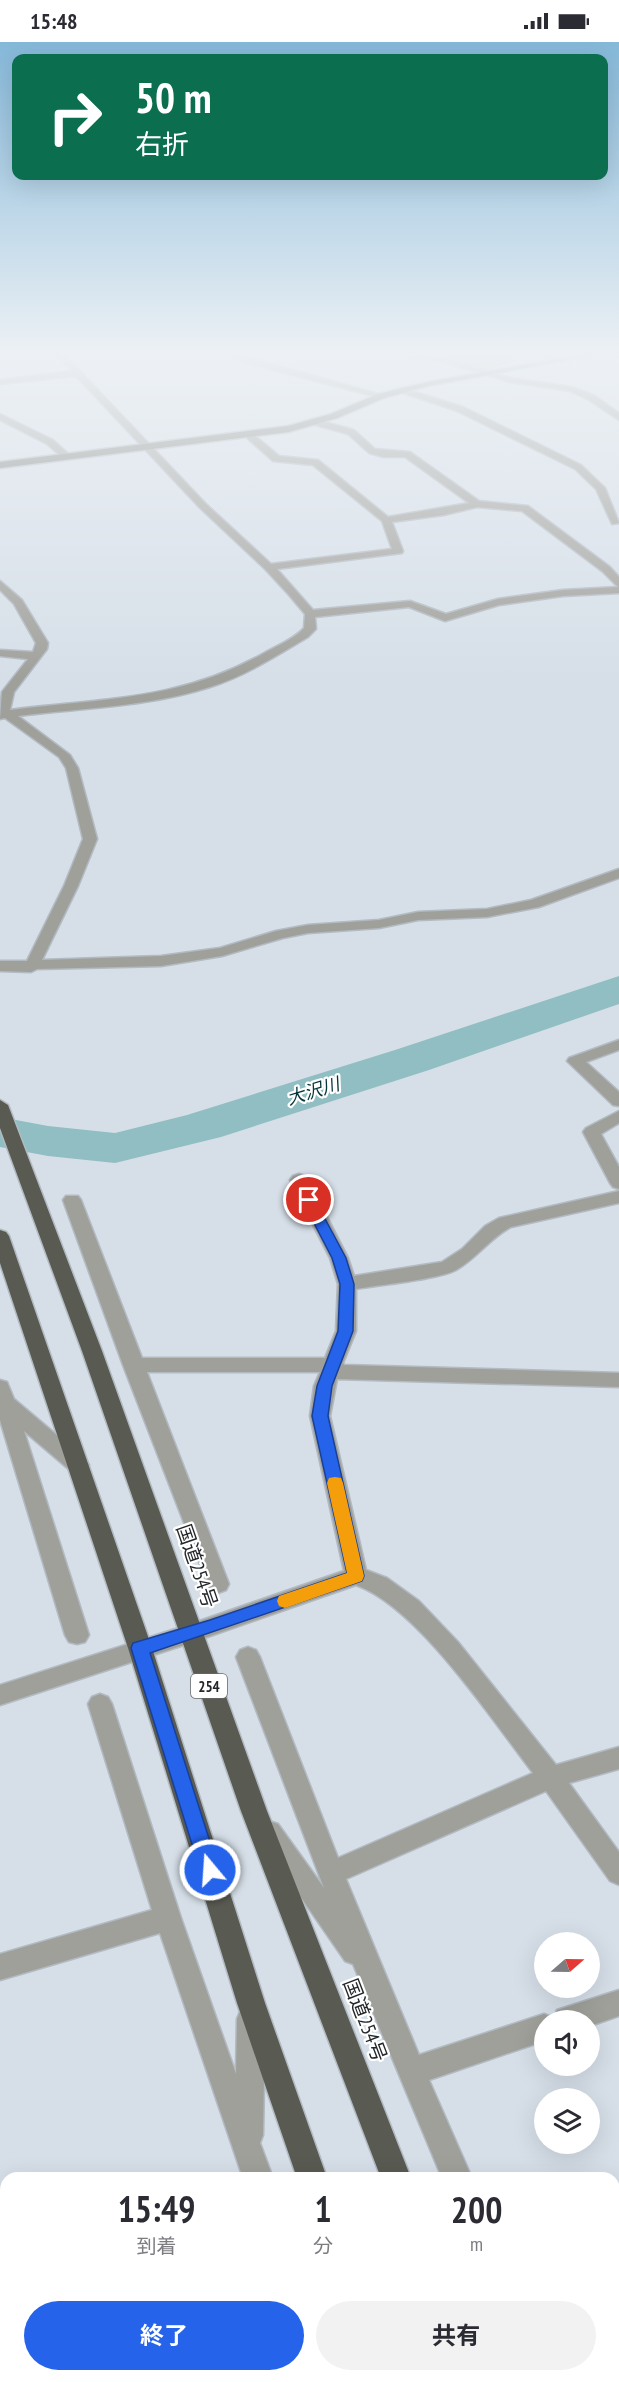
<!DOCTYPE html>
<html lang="ja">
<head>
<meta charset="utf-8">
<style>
  :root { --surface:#fff; --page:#f2f2f3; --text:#2b2b33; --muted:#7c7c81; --accent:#2563eb }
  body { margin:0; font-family:"PT Sans Narrow","Noto Sans JP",sans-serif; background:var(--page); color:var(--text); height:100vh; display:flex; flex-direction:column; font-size:22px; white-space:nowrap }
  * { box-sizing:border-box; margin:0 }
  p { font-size:20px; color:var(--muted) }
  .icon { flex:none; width:33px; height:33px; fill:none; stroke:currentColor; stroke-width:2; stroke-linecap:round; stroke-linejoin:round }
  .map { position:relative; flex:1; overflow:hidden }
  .panel { position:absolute; left:0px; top:2130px; width:620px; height:210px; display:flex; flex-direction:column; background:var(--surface); border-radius:18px 18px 0 0; box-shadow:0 6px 24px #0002 }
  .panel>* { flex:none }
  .top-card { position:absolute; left:12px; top:12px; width:596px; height:126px; border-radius:12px; box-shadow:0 6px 24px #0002; background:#0b6e4f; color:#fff; overflow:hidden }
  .needle { width:39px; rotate:70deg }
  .controls { position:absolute; left:534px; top:1890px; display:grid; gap:12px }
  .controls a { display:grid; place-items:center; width:66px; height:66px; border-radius:50%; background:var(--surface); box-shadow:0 6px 24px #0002; font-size:30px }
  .pin { position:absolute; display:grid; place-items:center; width:51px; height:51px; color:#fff; margin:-26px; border:3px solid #fff; border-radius:50%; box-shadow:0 2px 6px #0007 }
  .me { position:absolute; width:66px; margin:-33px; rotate:342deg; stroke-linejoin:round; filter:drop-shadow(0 0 4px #0008) }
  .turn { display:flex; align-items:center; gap:21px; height:126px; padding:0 24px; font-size:27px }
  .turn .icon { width:78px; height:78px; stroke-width:2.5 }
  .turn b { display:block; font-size:42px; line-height:51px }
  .eta { display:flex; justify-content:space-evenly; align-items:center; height:102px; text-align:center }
  .eta b { font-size:36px; font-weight:700; line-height:42px }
  .cta { display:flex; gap:12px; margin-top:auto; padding:12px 24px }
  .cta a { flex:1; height:69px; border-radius:36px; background:var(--accent); color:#fff; font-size:24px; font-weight:700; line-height:69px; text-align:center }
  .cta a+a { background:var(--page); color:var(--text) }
  .status { display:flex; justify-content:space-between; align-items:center; height:42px; padding:0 30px; background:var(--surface); direction:ltr }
  .status svg { height:16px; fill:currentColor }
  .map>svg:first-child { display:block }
</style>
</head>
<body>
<div class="status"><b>15:48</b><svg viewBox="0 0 49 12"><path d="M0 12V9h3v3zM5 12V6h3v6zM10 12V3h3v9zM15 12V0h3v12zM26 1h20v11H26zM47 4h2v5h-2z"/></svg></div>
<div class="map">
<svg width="619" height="2340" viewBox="0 0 619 2340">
  <rect width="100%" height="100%" fill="#d6dfe8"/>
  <!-- green -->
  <path fill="#b0b99b" d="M462,309h33l23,10 -35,9 -40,-13z"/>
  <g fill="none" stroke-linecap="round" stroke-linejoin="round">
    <!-- river -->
    <path fill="#90bec2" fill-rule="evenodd" d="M619,934v28l-190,66 -208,67 -106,26 -67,-7 -48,-9v-30l48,9 67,7 72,-18 208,-65z"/>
    <!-- street casing -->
    <g stroke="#b2bac2" stroke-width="3">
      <g id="street">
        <path d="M53,309h8l145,153 65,60 121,-15 -10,-28 -69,-56 -40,-4 -26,-23v-4h6l26,22 39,4 70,57 81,-14 -64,-46h-22l-14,-4 -21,-19 -36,-10v-4l3,-1 39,11 21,19 35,3 69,49 49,5 82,61 9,10v16l-56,3 -64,9 -54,16 -36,-14 -94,10 1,12 -8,8c-32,19 -63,39 -98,50 -62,20 -128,21 -192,29l52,39 8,13 19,71 -19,47 -36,74 119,-4 59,-8 56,-17 32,-6 71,-5 39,-8 69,-3 44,-9 88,-31v9l-80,29 -52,10 -69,3 -39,8 -71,5 -25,5 -61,18 -61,10 -124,3 -6,3 -31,-1v-10h27l37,-75 19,-47 -17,-71 -7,-11 -54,-39 -5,1 2,-27 26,-33 -28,-3v-6l33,2 3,-9 -22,-39 -14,-14v-9l22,19 26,43 -1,6 -33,43 -4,18c93,-12 171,-9 256,-58 13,-7 28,-13 38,-24l1,-14 -16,-19 -24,-26 -65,-61 -124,-132 -76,8v-4l72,-9zM477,465l45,4 80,60 16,16 -55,3 -65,9 -52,15 -36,-13 -97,9 -36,-41 125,-16 1,-2 -11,-29 52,-7z"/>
        <path d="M216,309h11l158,45 -4,2 -135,-35z"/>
        <path d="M363,309h23l59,7 66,20 61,9 23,9 24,17v7l-30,-20 -19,-9 -60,-9 -66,-20z"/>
        <path d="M528,309h12l23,8 -4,2z"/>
        <path d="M403,346l60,19 118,58 24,23 14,35 -7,1 -16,-35 -21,-20 -118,-58 -57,-19v-4z"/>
        <path d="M0,372l53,26 19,17 -8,2 -17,-15 -47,-24z"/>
        <path d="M619,998v10l-33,12 33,30v14l-6,-1 -46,-44 2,-3z"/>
        <path d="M619,1069v12l-18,11 18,33v22l-6,-2 -3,-4 -27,-51 3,-4z"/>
        <path d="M299,1132l6,2 3,4 40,78 6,18 88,-14 20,-13 23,-23 14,-8 120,-27v12l-108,24c-21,11 -34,31 -55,43 -16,9 -78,15 -100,19v42l-13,32 1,2 275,8v14l-282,-8 -7,37 36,154 21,8 32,23 39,41 98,123 63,-18v22l-50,14 50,69v33l-9,-4 -64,-90 -200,88 73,176 125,-41 10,4 3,-8 62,-20v26l-29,10v-6h-46v21l-115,39 43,98h-30l-89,-214 -8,-3 -89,-129 4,-8 9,-3 9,3 46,64 -88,-231 4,-7 8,-3 8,3 4,7 78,201 195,-85c-41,-53 -115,-166 -177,-188l-166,58 -190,62v-20l188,-60 156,-54 -34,-155 4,-30 6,-14h-173l82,212 -3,6 -8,3 -8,-3 -87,-225 -60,-165 3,-4h12l3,4 61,158h183l11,-27 2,-47 -8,-26 -40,-78 3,-4z"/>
        <path d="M0,1338l7,2 7,17 71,60 4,6 -4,6 -7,2 -7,-2 -47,-40 65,204 -4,7 -8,2 -8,-2 -4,-7 -65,-215z"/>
        <path d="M100,1652l8,3 4,7 69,214 55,156 1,-55 4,-10 10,-4 10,4 4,10 -2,116 -3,8 13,35h-30l-83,-245 -160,47v-26l152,-44 -64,-206 4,-7z"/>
        <path d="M619,2251v32l-5,2v-31z"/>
        <path d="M301,2334h32l2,6h-32z"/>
        <path d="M525,2334h32l3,6h-32z"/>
      </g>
    </g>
    <!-- secondary casing -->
    <g stroke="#b2bac2" stroke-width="3">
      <path id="secondary" d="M599,309h19l-190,35 -44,12 -47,20 -48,14 -289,36v-6l288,-36 43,-12 47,-20 50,-12z"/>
    </g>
    <!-- highway casing -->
    <g stroke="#b2bac2" stroke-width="3">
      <g id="highway">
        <path d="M0,1058l8,5 94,246 165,460 144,367h-30l-140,-367 -159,-460 -82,-223z"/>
        <path d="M0,1188l6,2 3,4 143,412 113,355 62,175h-30l-60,-175 -109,-355 -128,-385z"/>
        <path d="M365,2334h32l3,6h-32z"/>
        <path d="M456,2334h32l2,6h-32z"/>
      </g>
    </g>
    <!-- street -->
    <use href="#street" fill="#a0a09b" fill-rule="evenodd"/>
    <!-- secondary -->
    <use href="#secondary" fill="#81827b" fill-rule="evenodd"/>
    <!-- highway -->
    <use href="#highway" fill="#595a51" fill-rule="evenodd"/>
  </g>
  <!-- sky -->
  <linearGradient id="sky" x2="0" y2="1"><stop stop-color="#85b8d9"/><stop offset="0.49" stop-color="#edf1f5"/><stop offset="1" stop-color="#edf1f5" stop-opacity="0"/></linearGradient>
  <rect width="619" height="636" fill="url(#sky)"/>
  <!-- route -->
  <path fill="#2563eb" stroke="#184099" stroke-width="1.5" d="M309,1154l6,4 31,58 8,26 -1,47 -21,55 -4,30 36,160 -2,5 -212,72 69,217 -3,7 -6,2 -7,-2 -3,-7 -69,-222 2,-5 77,-23 137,-47 -35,-157 5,-30 21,-55 2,-47 -8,-26 -30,-58z"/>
  <!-- slow -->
  <path fill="#f59e0b" d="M335,1435l6,1 2,5 21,93 -2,5 -71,25 -6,2 -6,-2 -2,-5 2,-5 68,-23 -20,-90 2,-5z"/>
  <g text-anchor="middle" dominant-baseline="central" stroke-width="4.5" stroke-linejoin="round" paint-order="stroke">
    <!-- shield labels -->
    <rect fill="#fff" stroke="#66686a" stroke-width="1.5" x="191" y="1632" width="36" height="24" rx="4.5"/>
    <g font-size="15" font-weight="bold" fill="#24272a">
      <text x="209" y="1644">254</text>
    </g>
    <!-- water labels -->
    <g font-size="18" font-style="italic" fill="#063438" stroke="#fff">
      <text transform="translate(313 1049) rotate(-17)">大沢川</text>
    </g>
    <!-- near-street labels -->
    <g font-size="20" fill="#24272a" stroke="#fff">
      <text transform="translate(197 1524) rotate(71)">国道254号</text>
      <text transform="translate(365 1978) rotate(69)">国道254号</text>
    </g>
  </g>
</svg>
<div class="controls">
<a><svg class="needle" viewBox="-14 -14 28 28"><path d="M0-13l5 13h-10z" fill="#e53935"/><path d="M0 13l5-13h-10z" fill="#7c7c81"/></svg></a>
<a><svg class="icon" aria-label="sound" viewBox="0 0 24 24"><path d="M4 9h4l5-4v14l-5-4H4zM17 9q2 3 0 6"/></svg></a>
<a><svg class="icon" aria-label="layers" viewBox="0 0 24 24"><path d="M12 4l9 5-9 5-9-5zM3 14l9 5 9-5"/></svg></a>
</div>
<div class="pin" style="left:309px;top:1158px;background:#d93025"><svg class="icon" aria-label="arrive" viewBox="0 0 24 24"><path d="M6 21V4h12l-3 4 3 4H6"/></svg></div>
<svg class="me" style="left:210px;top:1828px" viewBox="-20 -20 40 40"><circle r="17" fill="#2563eb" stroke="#fff" stroke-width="3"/><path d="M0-11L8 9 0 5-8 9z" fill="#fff"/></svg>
<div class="top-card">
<div class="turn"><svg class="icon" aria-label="right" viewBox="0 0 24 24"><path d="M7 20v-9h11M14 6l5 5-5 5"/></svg><div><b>50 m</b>右折</div></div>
</div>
<section class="panel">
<div class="eta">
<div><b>15:49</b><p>到着</p></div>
<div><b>1</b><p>分</p></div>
<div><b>200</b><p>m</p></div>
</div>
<div class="cta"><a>終了</a><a>共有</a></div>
</section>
</div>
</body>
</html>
